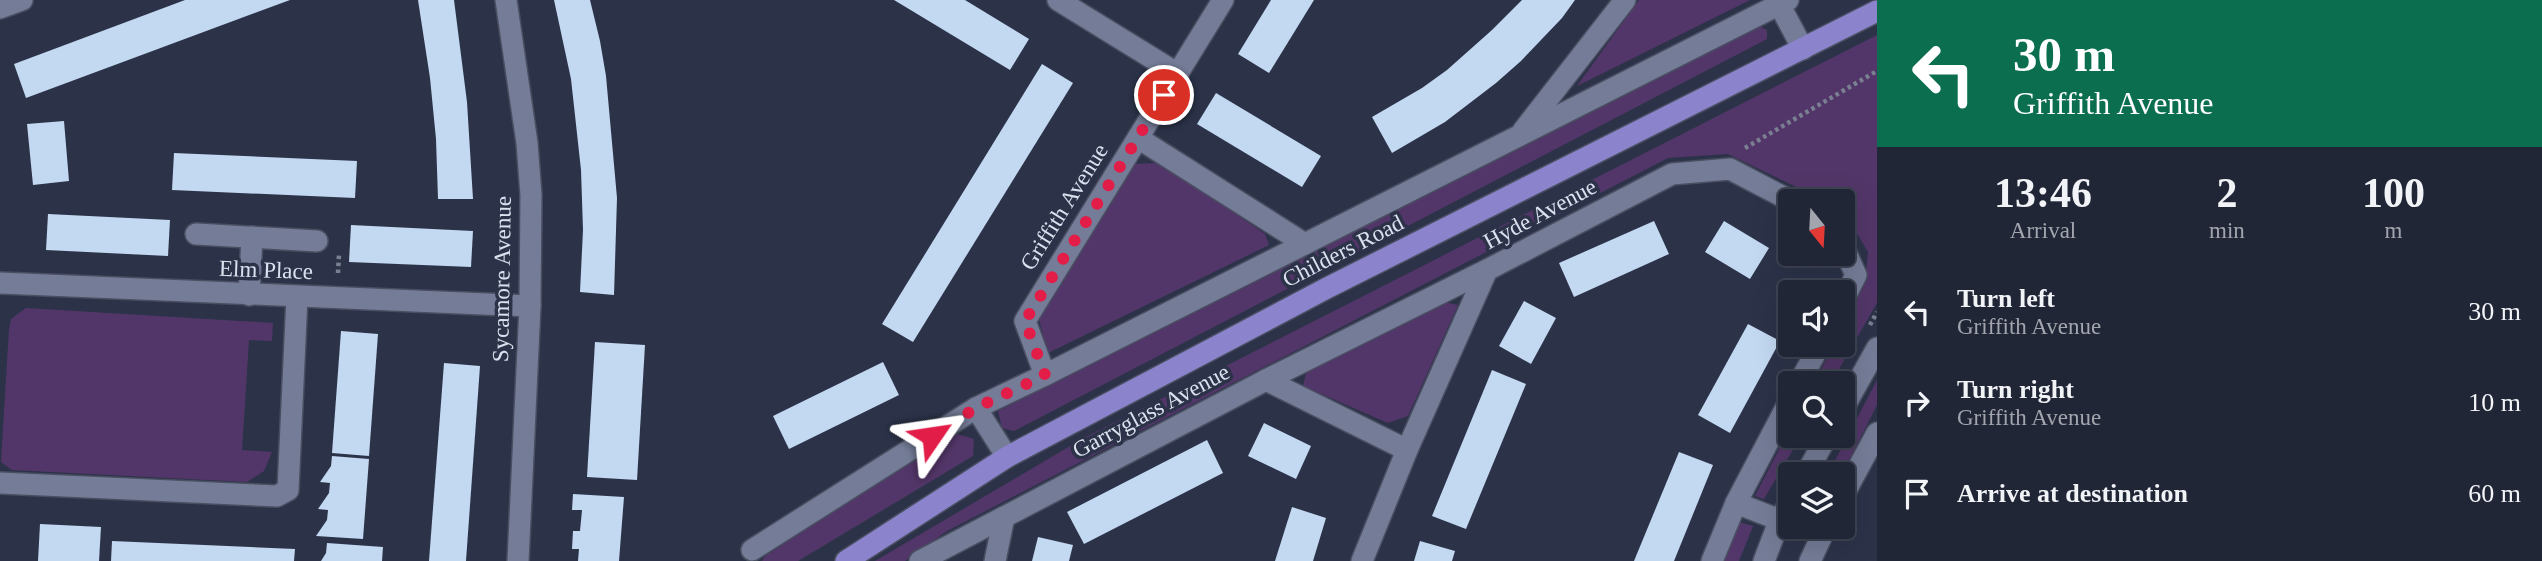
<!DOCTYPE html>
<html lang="en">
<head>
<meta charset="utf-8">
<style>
  :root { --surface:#212637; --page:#292e3f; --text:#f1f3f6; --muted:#a2a5ad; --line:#3e4352 }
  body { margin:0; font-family:Georgia,serif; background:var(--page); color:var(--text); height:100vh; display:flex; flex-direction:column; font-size:26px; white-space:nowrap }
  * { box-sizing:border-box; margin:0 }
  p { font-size:23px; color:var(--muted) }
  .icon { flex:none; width:38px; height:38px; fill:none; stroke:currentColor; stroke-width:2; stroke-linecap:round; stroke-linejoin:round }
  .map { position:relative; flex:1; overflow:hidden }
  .side { display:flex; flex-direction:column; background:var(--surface); width:665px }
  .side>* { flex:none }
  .guide { background:#0b6e4f; color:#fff; overflow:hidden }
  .needle { width:46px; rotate:162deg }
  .buttons { position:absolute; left:1778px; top:189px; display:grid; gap:14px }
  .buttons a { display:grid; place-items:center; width:77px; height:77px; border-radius:7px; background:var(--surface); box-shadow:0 7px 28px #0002,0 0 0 2px var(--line); font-size:35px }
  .pin { position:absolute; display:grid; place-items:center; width:60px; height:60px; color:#fff; margin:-30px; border:4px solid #fff; border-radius:50%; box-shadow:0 2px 7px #0007 }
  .me { position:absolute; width:77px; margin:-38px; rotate:58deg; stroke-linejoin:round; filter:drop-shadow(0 0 5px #0008) }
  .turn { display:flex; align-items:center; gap:24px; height:147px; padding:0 21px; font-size:32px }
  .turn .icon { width:91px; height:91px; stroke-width:2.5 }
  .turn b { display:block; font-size:49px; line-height:60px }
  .eta { display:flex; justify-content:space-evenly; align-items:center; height:119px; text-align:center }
  .eta b { font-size:42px; font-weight:700; line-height:49px }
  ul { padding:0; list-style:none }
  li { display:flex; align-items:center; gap:21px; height:91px; padding:0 21px }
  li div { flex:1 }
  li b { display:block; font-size:26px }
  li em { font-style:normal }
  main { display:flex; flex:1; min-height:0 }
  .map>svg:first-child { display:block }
</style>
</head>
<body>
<main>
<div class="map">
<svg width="1877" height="561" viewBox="0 0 1877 561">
  <rect width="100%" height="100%" fill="#2c3349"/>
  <!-- green -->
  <g fill="#533669">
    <path d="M1639,0h111l-173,86z"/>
    <path d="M1759,26l8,4v9l-753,392 -12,-3 -4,-17z"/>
    <path d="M1877,35v268l-46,80h-17l20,-38h9v-18l22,-44 3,-31 -25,-42v-9h-18l-97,-47 -60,4 -721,373 -42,30h-30l207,-122z"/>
    <path d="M1161,163l104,71 4,11 -221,108 -10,-37 94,-152z"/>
    <path d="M1444,302l14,3 -50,111 -20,7 -85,-37 4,-17z"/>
    <path d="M26,308l247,15 -1,18 -23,-1 -7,110 30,2 -8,19 -17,11 -235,-12 -11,-8 8,-133 2,-10z"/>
    <path d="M1877,380v25l-35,69h-14z"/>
    <path d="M1790,428v8h11l-37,63 -9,-3z"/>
    <path d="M954,433l20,6 -1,17 -175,105h-36l3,-5z"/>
    <path d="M1738,522l15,4 -14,35h-17z"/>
  </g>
  <!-- building -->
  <g fill="#c3d8f1">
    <path d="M185,0h105l-264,98 -12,-34z"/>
    <path d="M418,0h36l13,102 6,97h-35l-2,-60 -6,-61z"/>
    <path d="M554,0h36l10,41 6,35 11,122 -3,97 -34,-3 3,-62 -2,-60 -10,-91z"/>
    <path d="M894,0h71l64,39 -19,31z"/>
    <path d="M1271,0h43l-45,73 -31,-19z"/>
    <path d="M1522,0h53l-13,18 -41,43 -25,22 -51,39 -53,31 -20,-36 50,-29 25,-18 45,-40z"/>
    <path d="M1042,64l31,19 -160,259 -31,-18z"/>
    <path d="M1216,93l105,63 -19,31 -105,-63z"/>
    <path d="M64,121l5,60 -36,4 -6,-61z"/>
    <path d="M174,153l183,8 -2,37 -183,-8z"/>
    <path d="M48,214l122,6 -2,36 -122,-6z"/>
    <path d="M1654,221l15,33 -95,43 -15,-34z"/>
    <path d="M1724,221l45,27 -19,31 -45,-27z"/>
    <path d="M351,225l122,6 -2,36 -122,-5z"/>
    <path d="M1524,301l32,17 -25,46 -32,-18z"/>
    <path d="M1748,324l32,17 -50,92 -32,-18z"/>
    <path d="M341,331l37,3 -9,122 -37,-3z"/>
    <path d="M595,342l50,3 -8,135 -50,-3z"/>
    <path d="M883,362l16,33 -110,54 -16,-33z"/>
    <path d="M444,363l36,3 -14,195h-37z"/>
    <path d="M1492,370l34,14 -60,145 -34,-13z"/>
    <path d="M1264,423l47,23 -15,33 -48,-23z"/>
    <path d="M1207,440l16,33 -139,71 -17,-32z"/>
    <path d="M1679,452l34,13 -39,96h-40z"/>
    <path d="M332,456l37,3 -6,80 -47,-3 11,-16 1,-10 -10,-1 11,-16 1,-10 -10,-1 11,-16z"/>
    <path d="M573,494l51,3 -5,64h-41l1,-12h-7l1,-18h7l2,-21h-10z"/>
    <path d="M1292,507l34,11 -13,43h-38z"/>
    <path d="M40,524l61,3 -2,34h-61z"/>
    <path d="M1038,537l35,8 -4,16h-37z"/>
    <path d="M112,541l183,8 -1,12h-183z"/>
    <path d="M1420,541l35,10 -3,10h-38z"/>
    <path d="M327,543l56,4 -1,14h-61l5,-8z"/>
  </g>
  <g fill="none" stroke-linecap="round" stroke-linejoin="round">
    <!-- minor casing -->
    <g stroke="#494e61" stroke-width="24">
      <g id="minor">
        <path d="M506,0l21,143 4,52 -1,111 -12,255"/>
        <path d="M1058,0l120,74"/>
        <path d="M1779,4l24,45"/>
        <path d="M0,8l22,-8"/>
        <path d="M1523,131l102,-131"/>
        <path d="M1138,138l167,106"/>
        <path d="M196,234l121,7"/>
        <path d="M1843,246l13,29 -13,26"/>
        <path d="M0,283l530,23"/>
        <path d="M249,295l3,-58"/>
        <path d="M1045,375l-20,-54 198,-321"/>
        <path d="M1266,380l221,-110"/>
        <path d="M1799,383l21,-38"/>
        <path d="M976,408l31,49"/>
        <path d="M1843,409l34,-61"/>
        <path d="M1806,474l21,-38"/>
        <path d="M0,483l277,13 11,-6 9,-193"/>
        <path d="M1843,496l34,-63"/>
        <path d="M1736,503l54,21"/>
        <path d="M752,550l224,-142 69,-33 743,-375"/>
        <path d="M920,561l346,-181 141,70"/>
        <path d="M995,561l9,-44"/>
        <path d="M1362,561l45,-111 80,-180 185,-96 58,-5 61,32"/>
        <path d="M1712,561l24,-58 54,-103"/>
        <path d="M1764,561l16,-42 10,-17"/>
        <path d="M1810,561l16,-34"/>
      </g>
    </g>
    <!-- major casing -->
    <g stroke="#494e61" stroke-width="24">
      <path id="major" d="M846,561l161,-104 320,-169 550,-277"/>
    </g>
    <!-- path -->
    <g stroke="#7a8092" stroke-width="4.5" stroke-dasharray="3.5 3.5" stroke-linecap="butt">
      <path d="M1745,148l132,-77"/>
      <path d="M338,273l1,-19"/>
      <path d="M1870,325l7,-13"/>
    </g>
    <!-- minor -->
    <use href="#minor" stroke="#747c97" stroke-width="21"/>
    <!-- major -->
    <use href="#major" stroke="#8b83cc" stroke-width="21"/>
  </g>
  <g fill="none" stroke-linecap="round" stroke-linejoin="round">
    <!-- route -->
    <path stroke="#e11d48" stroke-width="12" stroke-dasharray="0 21.6" d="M932,436l44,-28 69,-33 -20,-54 139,-226"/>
  </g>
  <g text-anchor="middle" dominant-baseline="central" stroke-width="7" stroke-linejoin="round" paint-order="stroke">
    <!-- street labels -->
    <g font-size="23" fill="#dce1ef" stroke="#2c3349">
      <text transform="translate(1064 207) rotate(-58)">Griffith Avenue</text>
      <text transform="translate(1540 214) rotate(-28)">Hyde Avenue</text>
      <text transform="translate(1343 251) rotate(-27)">Childers Road</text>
      <text transform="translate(266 270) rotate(2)">Elm Place</text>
      <text transform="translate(502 279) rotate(-89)">Sycamore Avenue</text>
      <text transform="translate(1151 411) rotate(-28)">Garryglass Avenue</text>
    </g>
  </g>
</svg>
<div class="buttons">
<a><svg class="needle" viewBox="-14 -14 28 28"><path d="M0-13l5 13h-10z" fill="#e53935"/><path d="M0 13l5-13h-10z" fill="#a2a5ad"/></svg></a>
<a><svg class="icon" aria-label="sound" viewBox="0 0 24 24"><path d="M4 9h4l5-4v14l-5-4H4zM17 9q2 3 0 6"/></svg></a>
<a><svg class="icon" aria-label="search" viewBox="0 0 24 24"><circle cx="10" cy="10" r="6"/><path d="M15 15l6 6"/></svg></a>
<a><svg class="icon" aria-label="layers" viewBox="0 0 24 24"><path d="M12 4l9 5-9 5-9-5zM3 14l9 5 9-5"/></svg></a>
</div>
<div class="pin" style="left:1164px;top:95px;background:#d93025"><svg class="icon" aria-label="arrive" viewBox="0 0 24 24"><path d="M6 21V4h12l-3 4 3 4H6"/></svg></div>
<svg class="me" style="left:932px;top:436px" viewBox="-20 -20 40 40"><path d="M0-17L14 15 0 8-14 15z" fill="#e11d48" stroke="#fff" stroke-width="4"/></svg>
</div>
<section class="side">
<div class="guide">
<div class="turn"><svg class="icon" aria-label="left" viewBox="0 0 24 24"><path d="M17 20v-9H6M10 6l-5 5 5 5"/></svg><div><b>30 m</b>Griffith Avenue</div></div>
</div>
<div class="eta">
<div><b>13:46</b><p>Arrival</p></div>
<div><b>2</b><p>min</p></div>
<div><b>100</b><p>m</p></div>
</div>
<ul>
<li><svg class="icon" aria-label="left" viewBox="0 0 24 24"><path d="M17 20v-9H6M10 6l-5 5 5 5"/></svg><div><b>Turn left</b><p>Griffith Avenue</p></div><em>30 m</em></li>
<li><svg class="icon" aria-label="right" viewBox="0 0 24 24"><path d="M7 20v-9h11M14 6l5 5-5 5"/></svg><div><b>Turn right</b><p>Griffith Avenue</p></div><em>10 m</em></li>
<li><svg class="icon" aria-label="arrive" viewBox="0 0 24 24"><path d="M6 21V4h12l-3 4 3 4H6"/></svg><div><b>Arrive at destination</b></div><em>60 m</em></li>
</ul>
</section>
</main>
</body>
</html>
